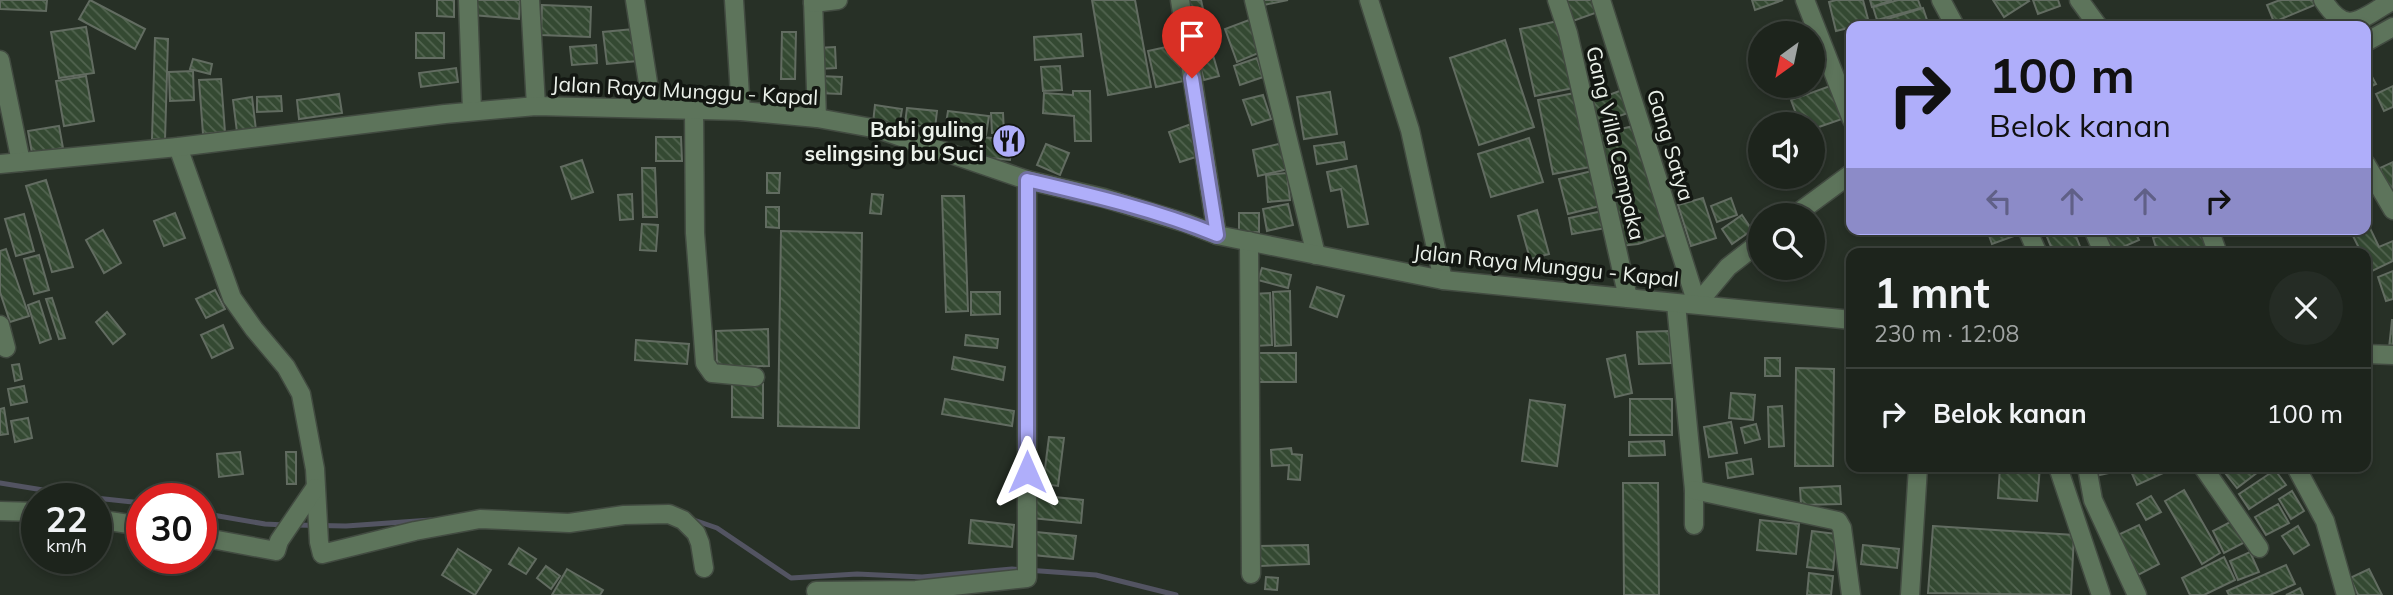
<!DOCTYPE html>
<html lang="id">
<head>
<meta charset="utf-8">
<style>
  :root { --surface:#1d241c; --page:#252c25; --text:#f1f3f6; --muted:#a0a4a3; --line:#3b413b }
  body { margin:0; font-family:Mulish,sans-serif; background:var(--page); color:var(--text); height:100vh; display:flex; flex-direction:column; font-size:26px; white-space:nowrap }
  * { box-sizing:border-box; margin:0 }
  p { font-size:23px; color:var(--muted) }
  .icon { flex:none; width:38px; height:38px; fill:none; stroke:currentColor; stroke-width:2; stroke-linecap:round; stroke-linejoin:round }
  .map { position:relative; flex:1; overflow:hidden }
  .panel { position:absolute; left:1846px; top:248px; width:525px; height:224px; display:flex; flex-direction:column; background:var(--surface); border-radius:14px; box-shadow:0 4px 10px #0003,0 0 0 2px var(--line) }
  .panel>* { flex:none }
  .hud { position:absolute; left:1846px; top:21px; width:525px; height:214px; border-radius:14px; box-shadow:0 4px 10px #0003,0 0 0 2px var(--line); background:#afaefa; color:#111; overflow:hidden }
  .needle { width:46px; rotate:213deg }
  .controls { position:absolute; left:1748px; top:21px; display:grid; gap:14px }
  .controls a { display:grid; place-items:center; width:77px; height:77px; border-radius:50%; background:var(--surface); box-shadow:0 4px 10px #0003,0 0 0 2px var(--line); font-size:35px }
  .speed { position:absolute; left:21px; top:483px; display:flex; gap:14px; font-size:35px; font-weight:700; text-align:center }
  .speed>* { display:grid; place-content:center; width:91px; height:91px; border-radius:50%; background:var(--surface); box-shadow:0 4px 10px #0003,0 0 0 2px var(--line); line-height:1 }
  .speed small { font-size:18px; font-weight:400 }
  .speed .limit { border:10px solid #d22; background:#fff; color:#111 }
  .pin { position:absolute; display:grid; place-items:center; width:60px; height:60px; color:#fff; margin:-72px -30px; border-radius:50% 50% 50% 0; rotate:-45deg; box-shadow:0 0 7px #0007 }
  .pin .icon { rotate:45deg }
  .me { position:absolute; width:77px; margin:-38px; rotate:0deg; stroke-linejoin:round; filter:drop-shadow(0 0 5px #0008) }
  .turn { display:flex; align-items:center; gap:24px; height:147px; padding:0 28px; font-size:32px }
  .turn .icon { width:91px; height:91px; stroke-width:2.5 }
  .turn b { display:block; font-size:49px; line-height:60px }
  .lanes { display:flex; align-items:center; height:66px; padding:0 28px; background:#0003; justify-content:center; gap:35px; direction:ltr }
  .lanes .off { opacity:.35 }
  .round { display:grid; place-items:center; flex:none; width:74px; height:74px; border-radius:37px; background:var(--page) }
  .summary { display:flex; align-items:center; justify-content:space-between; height:119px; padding:0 28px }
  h1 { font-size:42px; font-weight:700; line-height:52px }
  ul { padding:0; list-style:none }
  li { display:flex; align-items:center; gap:21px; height:91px; padding:0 28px; border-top:2px solid var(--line) }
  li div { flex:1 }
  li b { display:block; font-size:26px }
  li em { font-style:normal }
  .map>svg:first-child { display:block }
</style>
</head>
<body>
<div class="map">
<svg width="2393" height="595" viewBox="0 0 2393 595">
  <defs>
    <pattern id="building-back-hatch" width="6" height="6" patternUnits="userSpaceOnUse" patternTransform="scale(1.75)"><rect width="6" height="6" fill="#344932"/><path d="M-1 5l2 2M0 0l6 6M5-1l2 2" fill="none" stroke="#526450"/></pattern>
  </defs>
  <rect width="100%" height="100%" fill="#273026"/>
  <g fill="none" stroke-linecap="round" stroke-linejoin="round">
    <!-- stream -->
    <g stroke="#535462" stroke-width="5">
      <path d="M0,483l86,14 56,6"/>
      <path d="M201,513l64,11 20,1"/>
      <path d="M691,519l26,9 74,50 66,-4 65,3 90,-8 84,6 80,20"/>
      <path d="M294,525l52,1 85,-6"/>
    </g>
  </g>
  <!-- building -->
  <g fill="url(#building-back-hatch)" stroke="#626c61" stroke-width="2">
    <path d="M0,0h47l-1,11 -46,-2z"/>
    <path d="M90,0l55,29 -10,20 -56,-30z"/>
    <path d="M437,0h17v17l-17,-1z"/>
    <path d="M474,0h46l-1,19 -46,-4z"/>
    <path d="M1092,0h43l16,87 -43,8z"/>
    <path d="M1184,0h17l2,9 -17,3z"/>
    <path d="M1258,0h30l-29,6z"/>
    <path d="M1561,0h32l5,12 -28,10z"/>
    <path d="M1752,0h31l-28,10z"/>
    <path d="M1836,0h27l6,23 -33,8 -7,-29z"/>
    <path d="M1870,0h22l-20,7z"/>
    <path d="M1898,0h20l3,8 -44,12 -4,-13z"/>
    <path d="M1993,0h35l1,1 -25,16z"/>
    <path d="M2033,0h25l2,6 -22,8z"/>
    <path d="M2280,0h35l2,4 -43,18 -7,-17z"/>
    <path d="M542,5l49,2 -1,30 -49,-2z"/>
    <path d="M1923,8l6,18h-47l-1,-5z"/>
    <path d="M1249,20l12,32 -24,10 -12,-33z"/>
    <path d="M1558,21l15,67 -38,8 -15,-67z"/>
    <path d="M86,27l8,46 -35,5 -8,-46z"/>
    <path d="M633,29l4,32 -30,3 -4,-32z"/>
    <path d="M782,32h14l-1,47h-14z"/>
    <rect x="416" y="33" width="28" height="25"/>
    <path d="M1081,34l2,22 -48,4 -1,-23z"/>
    <path d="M155,38l13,1 -3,101 -13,-1z"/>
    <path d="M1505,40l29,87 -55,18 -29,-87z"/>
    <path d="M1209,41l10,35 -15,4 -10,-35z"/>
    <path d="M1180,44l8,36 -32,7 -8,-36z"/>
    <path d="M596,45l1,18 -25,2 -2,-18z"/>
    <path d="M835,47l1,21 -18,1 -1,-21z"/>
    <path d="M1257,58l6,19 -23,8 -6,-19z"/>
    <path d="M193,59l19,5 -2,10 -20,-5z"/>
    <path d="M1060,66l2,24 -19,1 -2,-24z"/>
    <path d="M2366,66l10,18 -10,5z"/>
    <path d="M456,68l2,14 -37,5 -2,-14z"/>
    <path d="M193,71l1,29 -24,1 -1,-29z"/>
    <path d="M86,76l8,45 -30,5 -8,-45z"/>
    <path d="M819,76l23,1 -1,17 -23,-1z"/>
    <path d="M221,79l4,53 -22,2 -4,-54z"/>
    <path d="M1833,85l12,33 -32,11v-5h-13l-9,-24z"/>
    <path d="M2393,86v21l-9,4 -8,-17z"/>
    <path d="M1622,90l9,22 -38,13 -8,-21z"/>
    <path d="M1073,91h17l1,50h-16l-1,-25 -31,-3 1,-20 29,2z"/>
    <path d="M1330,92l7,42 -33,5 -7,-42z"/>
    <path d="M1575,93l15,74 -37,7 -15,-74z"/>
    <path d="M339,94l3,19 -43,6 -2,-19z"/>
    <path d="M1263,95l8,24 -19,6 -9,-25z"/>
    <path d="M281,96l1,15 -25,1v-15z"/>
    <path d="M252,97l4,33 -19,2 -4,-32z"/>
    <path d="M875,105l27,4 -3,18 -26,-4z"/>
    <path d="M907,108l30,3 -2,17 -30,-4z"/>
    <path d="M948,111l41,5 -3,19 -41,-5z"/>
    <path d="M991,113h12l1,20h-12z"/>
    <path d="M1191,124l11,31 -22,7 -11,-30z"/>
    <path d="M59,126l4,22 -31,5 -4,-22z"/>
    <path d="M1634,126l38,107 -34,11 -17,2 -28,-111z"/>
    <path d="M656,137h25l1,24h-26z"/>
    <path d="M981,137l31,3 -2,20 -31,-3z"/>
    <path d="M1529,138l14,44 -52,15 -13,-43z"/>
    <path d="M1344,142l3,17 -30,5 -3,-18z"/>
    <path d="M1283,143l6,26 -31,7 -5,-26z"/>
    <path d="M1046,144l23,9 -9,22 -23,-10z"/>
    <path d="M582,160l11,32 -21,7 -11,-32z"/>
    <path d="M2393,162v33l-2,1 -11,-28z"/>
    <path d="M1356,166l12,58 -20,3 -7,-38 -10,2 -4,-19z"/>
    <path d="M642,168h13l2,49h-14z"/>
    <path d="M1592,171l8,35 -32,8 -9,-35z"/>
    <path d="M767,173h13l-1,20h-12z"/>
    <path d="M1287,173l3,27 -22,2 -2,-27z"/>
    <path d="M46,180l27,87 -21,5 -26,-86z"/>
    <path d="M632,194l1,25 -13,1 -2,-25z"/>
    <path d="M872,194l11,1 -2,19 -11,-1z"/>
    <path d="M942,196h22l4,115 -22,1z"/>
    <path d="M1703,198l13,40 -25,8 -13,-41z"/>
    <path d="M1731,198l6,17 -20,7 -6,-16z"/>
    <path d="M1288,204l5,21 -26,6 -4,-22z"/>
    <path d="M766,207h13v21l-13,-1z"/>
    <path d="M1537,210l12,44 -19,5 -12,-43z"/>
    <path d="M1603,211l3,17 -34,6 -3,-16z"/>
    <path d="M175,213l10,25 -21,8 -10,-25z"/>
    <path d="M1239,213h20v19l-20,1z"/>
    <path d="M24,214l10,37 -18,5 -11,-37z"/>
    <path d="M1742,215l10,15 -20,14 -10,-15z"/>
    <path d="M2367,222l12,25 14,-6v20l-23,11 -4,-9v-9h-4l-12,-24 16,-1z"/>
    <path d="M642,224l16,1 -2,26 -16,-1z"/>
    <path d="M1990,229h31l1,4 -30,11 -5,-14z"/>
    <path d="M2053,229h20l10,25h-29l-9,-22z"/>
    <path d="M2097,229h37l5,11 -32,14z"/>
    <path d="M2179,229h22l8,25h-51l-5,-16z"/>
    <path d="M103,230l18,33 -17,10 -18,-33z"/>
    <path d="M781,231l81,2 -3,195 -81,-2z"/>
    <path d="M6,249l23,67 -19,6 -10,-30v-41z"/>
    <path d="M39,255l10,35 -15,4 -10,-35z"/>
    <path d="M1262,268l29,7 -3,13 -30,-8z"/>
    <path d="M2393,271v28l-7,2 -8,-24z"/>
    <path d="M1317,287l27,9 -7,21 -27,-10z"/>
    <path d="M215,290l10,19 -19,9 -10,-19z"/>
    <path d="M1290,291l1,54 -16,1 -2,-54z"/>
    <path d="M971,292h29v22l-29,1z"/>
    <path d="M1270,293l2,52 -17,1 -3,-52z"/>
    <path d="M52,298l13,40 -6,1 -13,-40z"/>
    <path d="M39,301l12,38 -11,4 -12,-38z"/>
    <path d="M107,312l18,22 -12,10 -17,-22z"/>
    <path d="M2392,320h1v28h-4z"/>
    <path d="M223,325l10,23 -21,10 -11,-23z"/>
    <path d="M768,329l1,37 -52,1 -1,-36z"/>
    <path d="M1669,331l2,32 -32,1 -2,-32z"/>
    <path d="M966,335l32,4 -1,9 -32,-3z"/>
    <path d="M636,340l53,4 -2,20 -52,-4z"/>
    <rect x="1257" y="353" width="39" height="29"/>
    <path d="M1625,355l7,38 -17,4 -8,-38z"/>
    <path d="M954,357l51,10 -2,13 -51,-11z"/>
    <rect x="1765" y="358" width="15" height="18"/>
    <path d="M19,364l3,15 -7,2 -3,-16z"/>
    <path d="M1796,368l38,1 -1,97h-38z"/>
    <path d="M732,384h31v34l-31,-1z"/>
    <path d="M24,386l3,16 -16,3 -3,-16z"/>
    <path d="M1731,393l24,2 -2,25 -24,-2z"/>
    <path d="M945,399l69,12 -2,15 -70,-12z"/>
    <rect x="1630" y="399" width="42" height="36"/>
    <path d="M1530,400l35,5 -8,61 -35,-5z"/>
    <path d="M1782,406l2,40 -15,1 -1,-40z"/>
    <path d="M4,408l4,26 -8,1v-26z"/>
    <path d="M28,418l4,20 -17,4 -4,-21z"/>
    <path d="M1731,422l6,31 -28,4 -5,-30z"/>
    <path d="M1756,424l4,15 -15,4 -4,-15z"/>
    <path d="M1049,437l15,1 -6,48 -15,-2z"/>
    <path d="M1664,441l1,14 -36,1v-14z"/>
    <path d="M1291,448l1,6 10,1 -2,25 -12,-1 1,-14 -17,1 -1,-16z"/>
    <path d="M240,452l3,22 -24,3 -2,-23z"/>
    <path d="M286,452h10v32h-9z"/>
    <path d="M1751,459l2,15 -25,4 -2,-15z"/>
    <path d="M2000,467h40l-3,34 -39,-3z"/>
    <path d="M2093,467h15l1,6 -14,3z"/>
    <path d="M2129,467h42l1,2 -35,16z"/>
    <path d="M2224,467h31l3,5 -21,16 -15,-19z"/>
    <path d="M2275,470l11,15 -37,24 -10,-15z"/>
    <path d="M1623,483h35l1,112h-35z"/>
    <path d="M1840,486l1,18 -40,1 -1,-17z"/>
    <path d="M2184,490l36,63 -18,11 -37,-63z"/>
    <path d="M2292,491l12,20 -13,8 -12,-20z"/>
    <path d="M1035,495l48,5 -2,23 -49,-5z"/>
    <path d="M2151,496l10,16 -15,8 -9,-16z"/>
    <path d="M2278,504l11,19 -23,12 -11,-18z"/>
    <path d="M971,520l43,5 -2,22 -43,-4z"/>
    <path d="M1760,520l39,4 -3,30 -39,-4z"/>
    <path d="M2234,520l11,22 -21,11 -11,-22z"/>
    <path d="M2139,525l20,39 -21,11 -20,-40z"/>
    <path d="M1933,526l141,9 -3,60 -143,-2z"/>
    <path d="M2298,526l11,19 -15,9 -12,-18z"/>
    <path d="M1812,531l25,3 -4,36 -26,-3z"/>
    <path d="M1036,532l40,4 -3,23 -40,-4z"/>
    <path d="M1308,545l1,19 -49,2 -1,-20z"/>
    <path d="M1863,545l36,4 -2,19 -36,-4z"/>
    <path d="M519,548l17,11 -10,15 -17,-10z"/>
    <path d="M458,549l33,21 -16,25 -33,-20z"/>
    <path d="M2250,552l9,20 -21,8 -8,-19z"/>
    <path d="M2224,557l11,23 -31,15h-14l-8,-17z"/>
    <path d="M2286,565l9,19 -25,11h-41l-2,-4z"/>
    <path d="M546,566l14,10 -9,13 -14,-11z"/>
    <path d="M567,569l36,21 -3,5h-48z"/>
    <path d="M2369,569l13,26h-24l-8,-17z"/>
    <path d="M1809,573l24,3 -2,19h-24z"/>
    <path d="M1266,577l12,1 -1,12 -12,-1z"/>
    <path d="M2300,588l3,7h-17z"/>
  </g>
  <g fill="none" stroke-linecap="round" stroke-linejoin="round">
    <!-- minor casing -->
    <g stroke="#424b41" stroke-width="21">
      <g id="minor">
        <path d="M468,0l4,111"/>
        <path d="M530,0l6,106"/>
        <path d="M635,0l17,108"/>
        <path d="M734,0l7,111"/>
        <path d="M813,0l4,118"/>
        <path d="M1180,0l37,235"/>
        <path d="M1254,0l62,255"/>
        <path d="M1369,0l41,130 33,150"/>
        <path d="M1557,0l11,33 60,265"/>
        <path d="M1601,0l96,304"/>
        <path d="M1805,0l47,120"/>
        <path d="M1941,0l14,26"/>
        <path d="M2079,0l19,26"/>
        <path d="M2323,0c24,38 38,18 69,1"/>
        <path d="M813,3l25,-3"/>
        <path d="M2366,42l27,-15"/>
        <path d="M0,60l21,102"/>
        <path d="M694,111l1,122 10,130 7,10 43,4"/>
        <path d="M178,147l54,151 22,31 32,38 15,27 14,75 4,73 3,12 93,-23 65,-12 89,4 55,-8 45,-1 14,6 13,13 4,10 4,25"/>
        <path d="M2366,164l27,46"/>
        <path d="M1795,215l57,-42"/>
        <path d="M2027,229l11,25"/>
        <path d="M2093,229l11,25"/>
        <path d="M2209,229l9,25"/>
        <path d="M1249,241l2,333"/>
        <path d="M1676,304l18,186v35"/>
        <path d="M1697,304l31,-37 32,-25"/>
        <path d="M0,325l6,23"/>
        <path d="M2058,467l43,128"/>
        <path d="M2087,467l6,33 44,95"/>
        <path d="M2203,467l56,81"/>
        <path d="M2296,467l29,54 21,74"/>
        <path d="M1694,490l144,31 4,7 9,67"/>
        <path d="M0,511l37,1"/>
        <path d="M96,519l46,7"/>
        <path d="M201,537l75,14 3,-10 36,-53"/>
        <path d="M816,591l100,-1 111,-12v-398"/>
        <path d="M1910,595l8,-128"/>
      </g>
    </g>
    <!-- tertiary casing -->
    <g stroke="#424b41" stroke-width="21">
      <g id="tertiary">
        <path d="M0,164l178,-17 267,-33 91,-8 205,5 76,7 61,11 149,51 77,18 82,25 31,12 226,45 409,40"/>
        <path d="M2366,354l27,1"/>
      </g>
    </g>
    <!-- minor -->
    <use href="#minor" stroke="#5d745b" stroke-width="18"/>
    <!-- tertiary -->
    <use href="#tertiary" stroke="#5d745b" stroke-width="18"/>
  </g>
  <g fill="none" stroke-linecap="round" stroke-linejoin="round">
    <!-- route casing -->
    <g stroke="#7271a2" stroke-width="18">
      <path id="route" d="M1027,472v-292c64,15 129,30 190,55l-25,-157"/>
    </g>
    <!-- route -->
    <use href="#route" stroke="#afaefa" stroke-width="12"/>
  </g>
  <!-- icons -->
  <defs>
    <g id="restaurant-disc" transform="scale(1.75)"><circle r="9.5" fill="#afaefa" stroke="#131712"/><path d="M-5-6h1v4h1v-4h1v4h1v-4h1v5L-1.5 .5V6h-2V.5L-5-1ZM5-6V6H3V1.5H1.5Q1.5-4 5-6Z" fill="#111"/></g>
  </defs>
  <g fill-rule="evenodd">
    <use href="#restaurant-disc" x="1009" y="141"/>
  </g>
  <g text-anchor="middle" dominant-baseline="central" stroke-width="7" stroke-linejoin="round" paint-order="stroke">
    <!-- street labels -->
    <g font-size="21" fill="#ebf1ea" stroke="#131712">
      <text transform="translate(685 90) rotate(3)">Jalan Raya Munggu - Kapal</text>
      <text transform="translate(1616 143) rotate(77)">Gang Villa Cempaka</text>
      <text transform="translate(1671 145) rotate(73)">Gang Satya</text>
      <text transform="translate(1546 265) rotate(6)">Jalan Raya Munggu - Kapal</text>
    </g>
    <!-- poi labels -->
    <g font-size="21" font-weight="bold" fill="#ebf1ea" stroke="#131712" text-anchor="end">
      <text x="984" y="129">Babi guling<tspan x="984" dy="24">selingsing bu Suci</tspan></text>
    </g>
  </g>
</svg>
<div class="controls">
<a><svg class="needle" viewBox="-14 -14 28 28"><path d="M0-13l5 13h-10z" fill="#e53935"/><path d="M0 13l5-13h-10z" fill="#a0a4a3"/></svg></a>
<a><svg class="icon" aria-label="sound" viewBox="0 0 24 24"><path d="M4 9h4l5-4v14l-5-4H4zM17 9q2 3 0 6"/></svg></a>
<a><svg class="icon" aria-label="search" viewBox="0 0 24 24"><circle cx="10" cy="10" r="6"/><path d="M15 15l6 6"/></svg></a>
</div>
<div class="speed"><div>22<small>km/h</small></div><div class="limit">30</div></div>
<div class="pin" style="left:1192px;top:78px;background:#d93025"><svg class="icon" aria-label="arrive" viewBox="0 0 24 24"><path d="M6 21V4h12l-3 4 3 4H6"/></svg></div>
<svg class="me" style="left:1027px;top:472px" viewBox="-20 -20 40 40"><path d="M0-17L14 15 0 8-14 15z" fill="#afaefa" stroke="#fff" stroke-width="4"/></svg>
<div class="hud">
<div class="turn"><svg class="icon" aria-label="right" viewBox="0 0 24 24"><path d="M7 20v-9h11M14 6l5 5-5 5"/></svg><div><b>100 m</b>Belok kanan</div></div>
<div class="lanes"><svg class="icon off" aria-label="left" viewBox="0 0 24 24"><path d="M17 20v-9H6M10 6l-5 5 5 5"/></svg><svg class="icon off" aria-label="ahead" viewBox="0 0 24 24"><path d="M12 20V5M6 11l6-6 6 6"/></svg><svg class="icon off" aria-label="ahead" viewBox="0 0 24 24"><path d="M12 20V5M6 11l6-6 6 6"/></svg><svg class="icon" aria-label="right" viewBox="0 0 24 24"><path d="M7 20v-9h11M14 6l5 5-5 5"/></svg></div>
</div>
<section class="panel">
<div class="summary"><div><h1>1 mnt</h1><p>230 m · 12:08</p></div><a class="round"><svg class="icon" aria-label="close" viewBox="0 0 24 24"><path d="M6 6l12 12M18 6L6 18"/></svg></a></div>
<ul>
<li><svg class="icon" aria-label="right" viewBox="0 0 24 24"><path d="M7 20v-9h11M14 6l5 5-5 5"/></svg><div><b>Belok kanan</b></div><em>100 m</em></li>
</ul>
</section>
</div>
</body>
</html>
